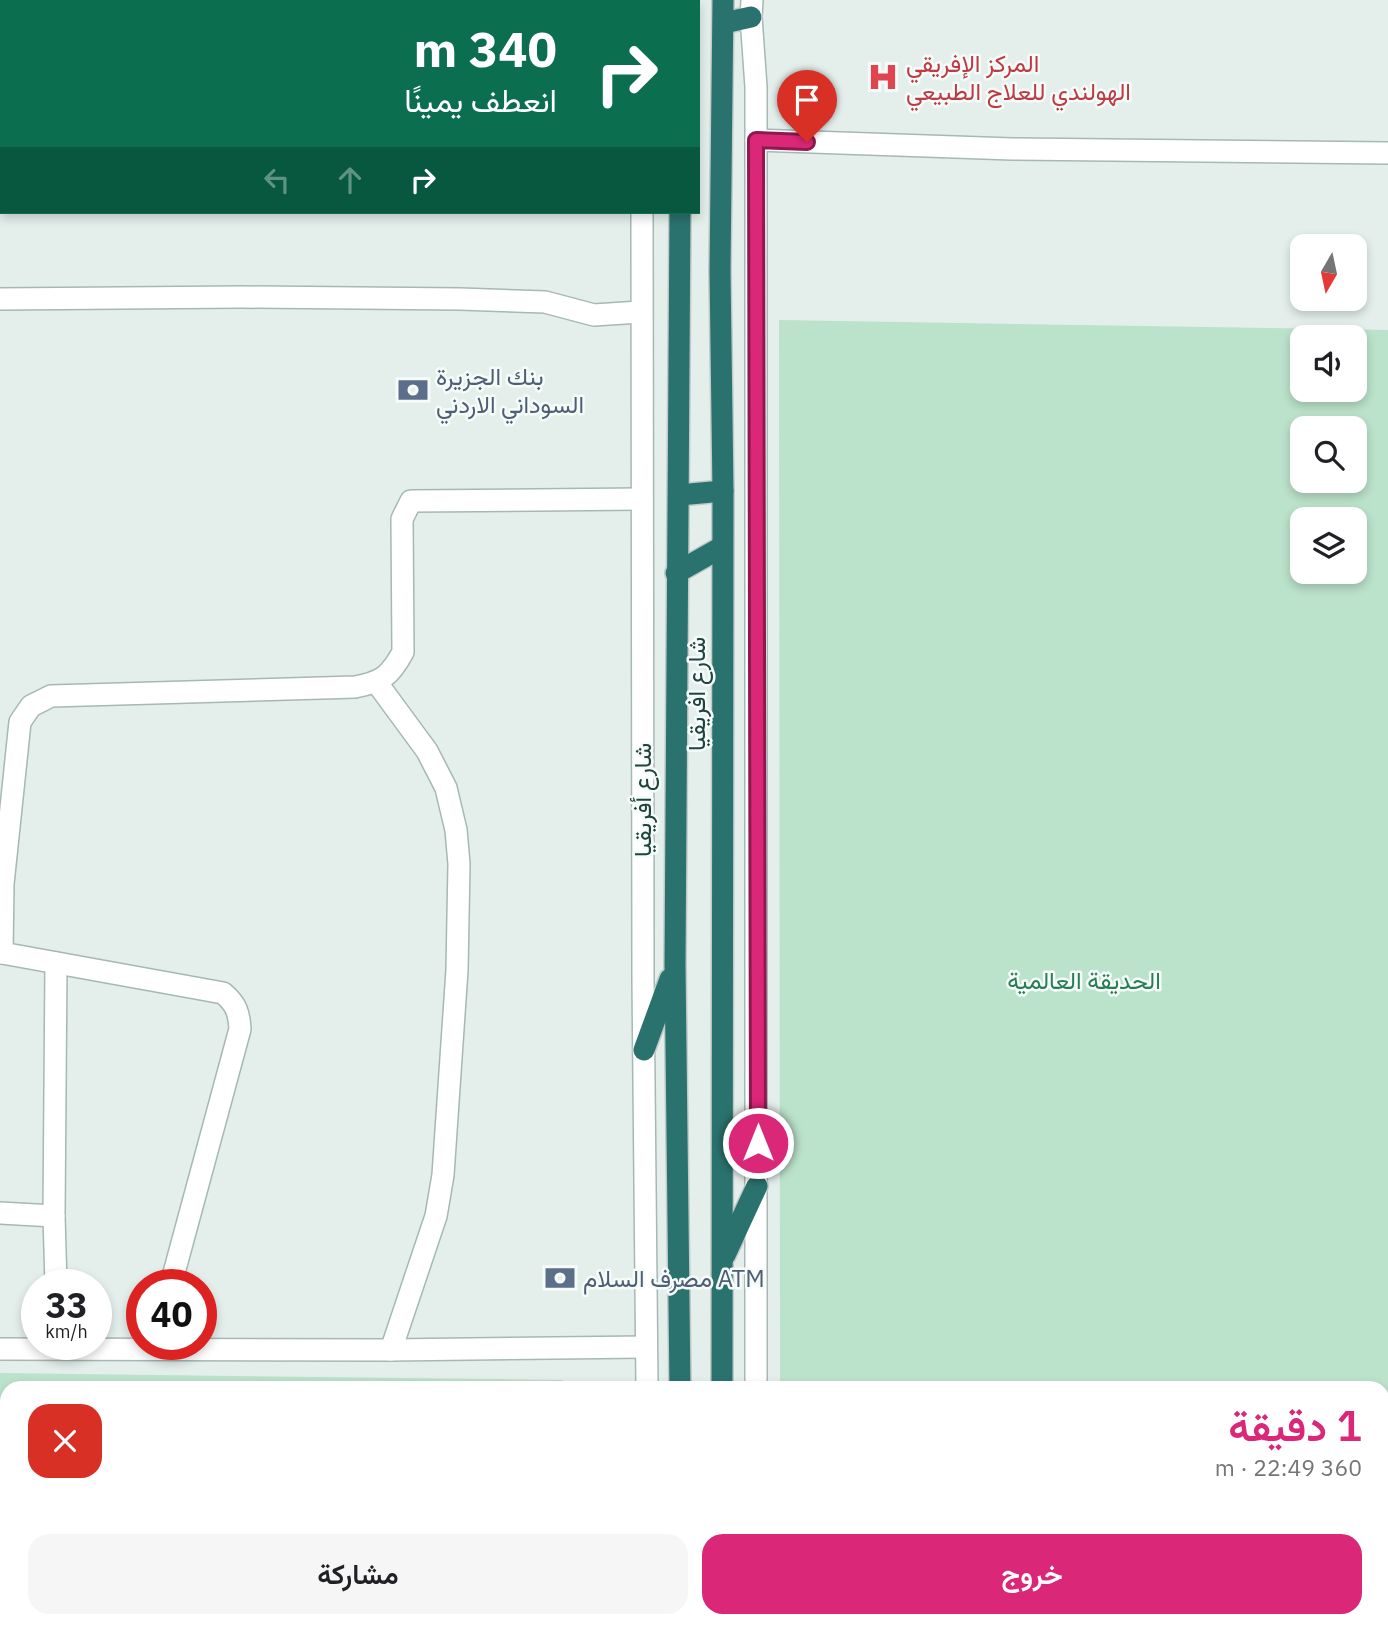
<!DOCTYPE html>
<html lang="ar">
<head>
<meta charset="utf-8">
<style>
  :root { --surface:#fff; --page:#f6f6f6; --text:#202124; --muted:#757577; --accent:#db2777 }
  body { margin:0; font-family:"IBM Plex Sans",Vazirmatn,sans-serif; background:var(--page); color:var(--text); direction:rtl; height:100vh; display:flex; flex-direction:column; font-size:26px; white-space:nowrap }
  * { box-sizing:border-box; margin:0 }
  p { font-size:23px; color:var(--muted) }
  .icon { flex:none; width:38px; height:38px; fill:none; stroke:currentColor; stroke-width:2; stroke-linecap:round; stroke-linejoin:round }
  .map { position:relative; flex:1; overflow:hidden; direction:ltr }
  .drawer { position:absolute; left:0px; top:1381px; width:1390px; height:247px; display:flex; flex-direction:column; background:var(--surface); border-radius:21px 21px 0 0; box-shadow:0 4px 10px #0003; direction:rtl }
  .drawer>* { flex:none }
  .top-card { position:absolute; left:0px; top:0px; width:700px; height:214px; box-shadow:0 4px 10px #0003; direction:rtl; background:#0b6e4f; color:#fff; overflow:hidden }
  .needle { width:46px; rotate:189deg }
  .fabs { position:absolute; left:1290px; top:234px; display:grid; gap:14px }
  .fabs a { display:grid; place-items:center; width:77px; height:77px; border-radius:14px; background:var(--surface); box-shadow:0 4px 10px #0003; font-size:35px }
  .speed { position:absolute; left:21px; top:1269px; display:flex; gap:14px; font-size:35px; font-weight:700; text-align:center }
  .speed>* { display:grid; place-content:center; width:91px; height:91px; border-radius:50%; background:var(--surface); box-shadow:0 4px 10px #0003; line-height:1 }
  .speed small { font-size:18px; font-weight:400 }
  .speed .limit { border:10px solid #d22; background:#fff; color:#111 }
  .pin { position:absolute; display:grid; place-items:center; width:60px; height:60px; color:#fff; margin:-72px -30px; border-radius:50% 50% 50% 0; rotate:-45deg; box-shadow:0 0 7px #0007 }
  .pin .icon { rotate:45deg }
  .me { position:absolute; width:77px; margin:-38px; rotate:0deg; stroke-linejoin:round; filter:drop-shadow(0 0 5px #0008) }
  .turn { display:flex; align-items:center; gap:24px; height:147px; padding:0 28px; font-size:32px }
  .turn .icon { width:91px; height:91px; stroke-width:2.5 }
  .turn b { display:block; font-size:49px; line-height:60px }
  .lanes { display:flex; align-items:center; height:66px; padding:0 28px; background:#0003; justify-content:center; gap:35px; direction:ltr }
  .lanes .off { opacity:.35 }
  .round { display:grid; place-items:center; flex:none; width:74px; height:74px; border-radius:21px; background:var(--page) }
  .head { display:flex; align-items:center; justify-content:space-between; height:119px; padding:0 28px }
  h1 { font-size:42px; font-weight:600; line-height:52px; color:var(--accent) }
  .action { display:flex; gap:14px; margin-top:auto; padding:14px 28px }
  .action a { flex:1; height:80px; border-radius:21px; background:var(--accent); color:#fff; font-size:28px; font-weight:600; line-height:80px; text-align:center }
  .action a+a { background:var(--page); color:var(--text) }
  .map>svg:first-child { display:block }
</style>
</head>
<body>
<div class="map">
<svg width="1388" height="1626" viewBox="0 0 1388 1626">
  <rect width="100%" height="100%" fill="#e4efec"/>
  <!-- green -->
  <g fill="#bbe2cb" fill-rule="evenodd">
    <path d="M779,320l609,10v1296h-607v-6h601v-232h-602zM1302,338h52v52h-52zM1302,429h52v52h-52zM1302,520h52v52h-52z"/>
    <path d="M0,1373l563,7v8h-556v232h555v6h-562z"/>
  </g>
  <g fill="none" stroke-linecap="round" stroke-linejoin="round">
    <!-- minor casing -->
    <g stroke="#a6b8b4" stroke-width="24">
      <g id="minor">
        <path d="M643,0v2"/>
        <path d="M752,0l-1,17 5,70v1301"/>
        <path d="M756,140l256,9 376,4"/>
        <path d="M642,212l1,768 4,408"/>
        <path d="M0,299l242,-2 218,2 85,3 49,13 46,-3"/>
        <path d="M377,683l50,68 19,37 10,42 3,34 -2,106 -14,205 -7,41 -45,134"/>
        <path d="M0,953h2l1,-69 17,-162 11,-16 20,-10 304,-9c27,-5 35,-11 48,-35l-1,-133 9,-18 231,-2"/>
        <path d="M2,953l221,40c13,11 16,19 17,36l-69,255"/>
        <path d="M56,963l-2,253 2,68"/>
        <path d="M0,1213l54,3"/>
        <path d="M0,1349l391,1 255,-3"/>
        <path d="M759,1620v6"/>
        <path d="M646,1626v-6"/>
      </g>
    </g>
    <!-- highway casing -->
    <g stroke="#c1cac9" stroke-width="24">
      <g id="highway">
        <path d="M680,0v2"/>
        <path d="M724,23l27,-6"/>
        <path d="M680,212l-5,752 5,424"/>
        <path d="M679,495l44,-4"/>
        <path d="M676,573l46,-26"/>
        <path d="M644,1050l26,-71"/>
        <path d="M725,1255l32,-69"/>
        <path d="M722,1388l1,-897 -3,-220 3,-271"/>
        <path d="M680,1620v6"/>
        <path d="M722,1620v6"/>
      </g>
    </g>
    <!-- minor -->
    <use href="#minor" stroke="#fff" stroke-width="21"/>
    <!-- highway -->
    <use href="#highway" stroke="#2a726d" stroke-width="21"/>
  </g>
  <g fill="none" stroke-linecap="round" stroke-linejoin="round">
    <!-- route casing -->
    <g stroke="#8e194d" stroke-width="18">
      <path id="route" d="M758,1143l-2,-1003 51,2"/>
    </g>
    <!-- route -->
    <use href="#route" stroke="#db2777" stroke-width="12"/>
  </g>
  <!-- icons -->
  <defs>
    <g id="hospital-bare" transform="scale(2.415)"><path d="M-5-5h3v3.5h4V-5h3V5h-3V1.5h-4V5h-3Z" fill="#e0444e" stroke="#f5fbf9" stroke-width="2.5" paint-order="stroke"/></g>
    <g id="bank-bare" transform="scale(2.415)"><path d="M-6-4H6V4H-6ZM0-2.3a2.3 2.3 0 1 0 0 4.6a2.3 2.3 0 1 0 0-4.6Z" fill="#5c6f8a" stroke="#f5fbf9" stroke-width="2.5" paint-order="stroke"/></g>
  </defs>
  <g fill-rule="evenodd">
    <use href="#hospital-bare" x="883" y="77"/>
    <use href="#bank-bare" x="413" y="390"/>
    <use href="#bank-bare" x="560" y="1278"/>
  </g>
  <g text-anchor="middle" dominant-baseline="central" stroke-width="5" stroke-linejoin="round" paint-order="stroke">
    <!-- health labels -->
    <g font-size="24" fill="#be3a42" stroke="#f5fbf9" text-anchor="start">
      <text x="906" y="63">المركز الإفريقي<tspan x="906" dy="28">الهولندي للعلاج الطبيعي</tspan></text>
    </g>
    <!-- service labels -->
    <g font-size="24" fill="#4e5e75" stroke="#f5fbf9" text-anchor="start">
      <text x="436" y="376">بنك الجزيرة<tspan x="436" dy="28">السوداني الاردني</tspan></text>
      <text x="583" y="1278">مصرف السلام ATM</text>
    </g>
    <!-- street labels -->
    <g font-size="24" fill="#21433e" stroke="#f5fbf9">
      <text transform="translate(696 694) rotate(-90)">شارع افريقيا</text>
      <text transform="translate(642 800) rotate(-90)">شارع أفريقيا</text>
    </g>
    <!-- park labels -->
    <g font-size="24" fill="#277e55" stroke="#f5fbf9">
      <text x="1084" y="980">الحديقة العالمية</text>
    </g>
  </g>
</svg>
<div class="fabs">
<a><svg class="needle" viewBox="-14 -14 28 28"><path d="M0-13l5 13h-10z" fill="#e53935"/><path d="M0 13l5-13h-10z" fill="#757577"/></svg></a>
<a><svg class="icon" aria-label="sound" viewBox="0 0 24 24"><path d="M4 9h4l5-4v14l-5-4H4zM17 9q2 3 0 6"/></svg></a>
<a><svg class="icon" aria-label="search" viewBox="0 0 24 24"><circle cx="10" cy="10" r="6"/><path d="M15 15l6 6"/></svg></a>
<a><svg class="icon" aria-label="layers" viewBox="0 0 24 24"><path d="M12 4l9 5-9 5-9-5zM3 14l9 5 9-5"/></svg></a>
</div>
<div class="speed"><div>33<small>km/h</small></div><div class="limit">40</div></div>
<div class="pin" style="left:807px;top:142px;background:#d93025"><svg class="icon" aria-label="arrive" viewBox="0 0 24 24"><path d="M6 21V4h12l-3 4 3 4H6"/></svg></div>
<svg class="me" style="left:758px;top:1143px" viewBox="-20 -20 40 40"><circle r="17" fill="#db2777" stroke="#fff" stroke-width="3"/><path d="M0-11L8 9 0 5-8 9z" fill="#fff"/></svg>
<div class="top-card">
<div class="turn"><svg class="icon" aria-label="right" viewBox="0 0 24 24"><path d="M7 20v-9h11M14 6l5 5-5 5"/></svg><div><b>340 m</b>انعطف يمينًا</div></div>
<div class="lanes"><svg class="icon off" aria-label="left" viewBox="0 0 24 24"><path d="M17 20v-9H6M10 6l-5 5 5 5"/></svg><svg class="icon off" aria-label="ahead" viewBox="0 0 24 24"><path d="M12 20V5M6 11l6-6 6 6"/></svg><svg class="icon" aria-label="right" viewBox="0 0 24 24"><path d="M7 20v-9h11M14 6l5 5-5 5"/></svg></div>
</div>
<section class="drawer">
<div class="head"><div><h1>1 دقيقة</h1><p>360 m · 22:49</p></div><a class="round" style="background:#d93025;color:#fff"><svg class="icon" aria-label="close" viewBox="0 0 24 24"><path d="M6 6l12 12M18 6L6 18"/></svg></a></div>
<div class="action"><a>خروج</a><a>مشاركة</a></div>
</section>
</div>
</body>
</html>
